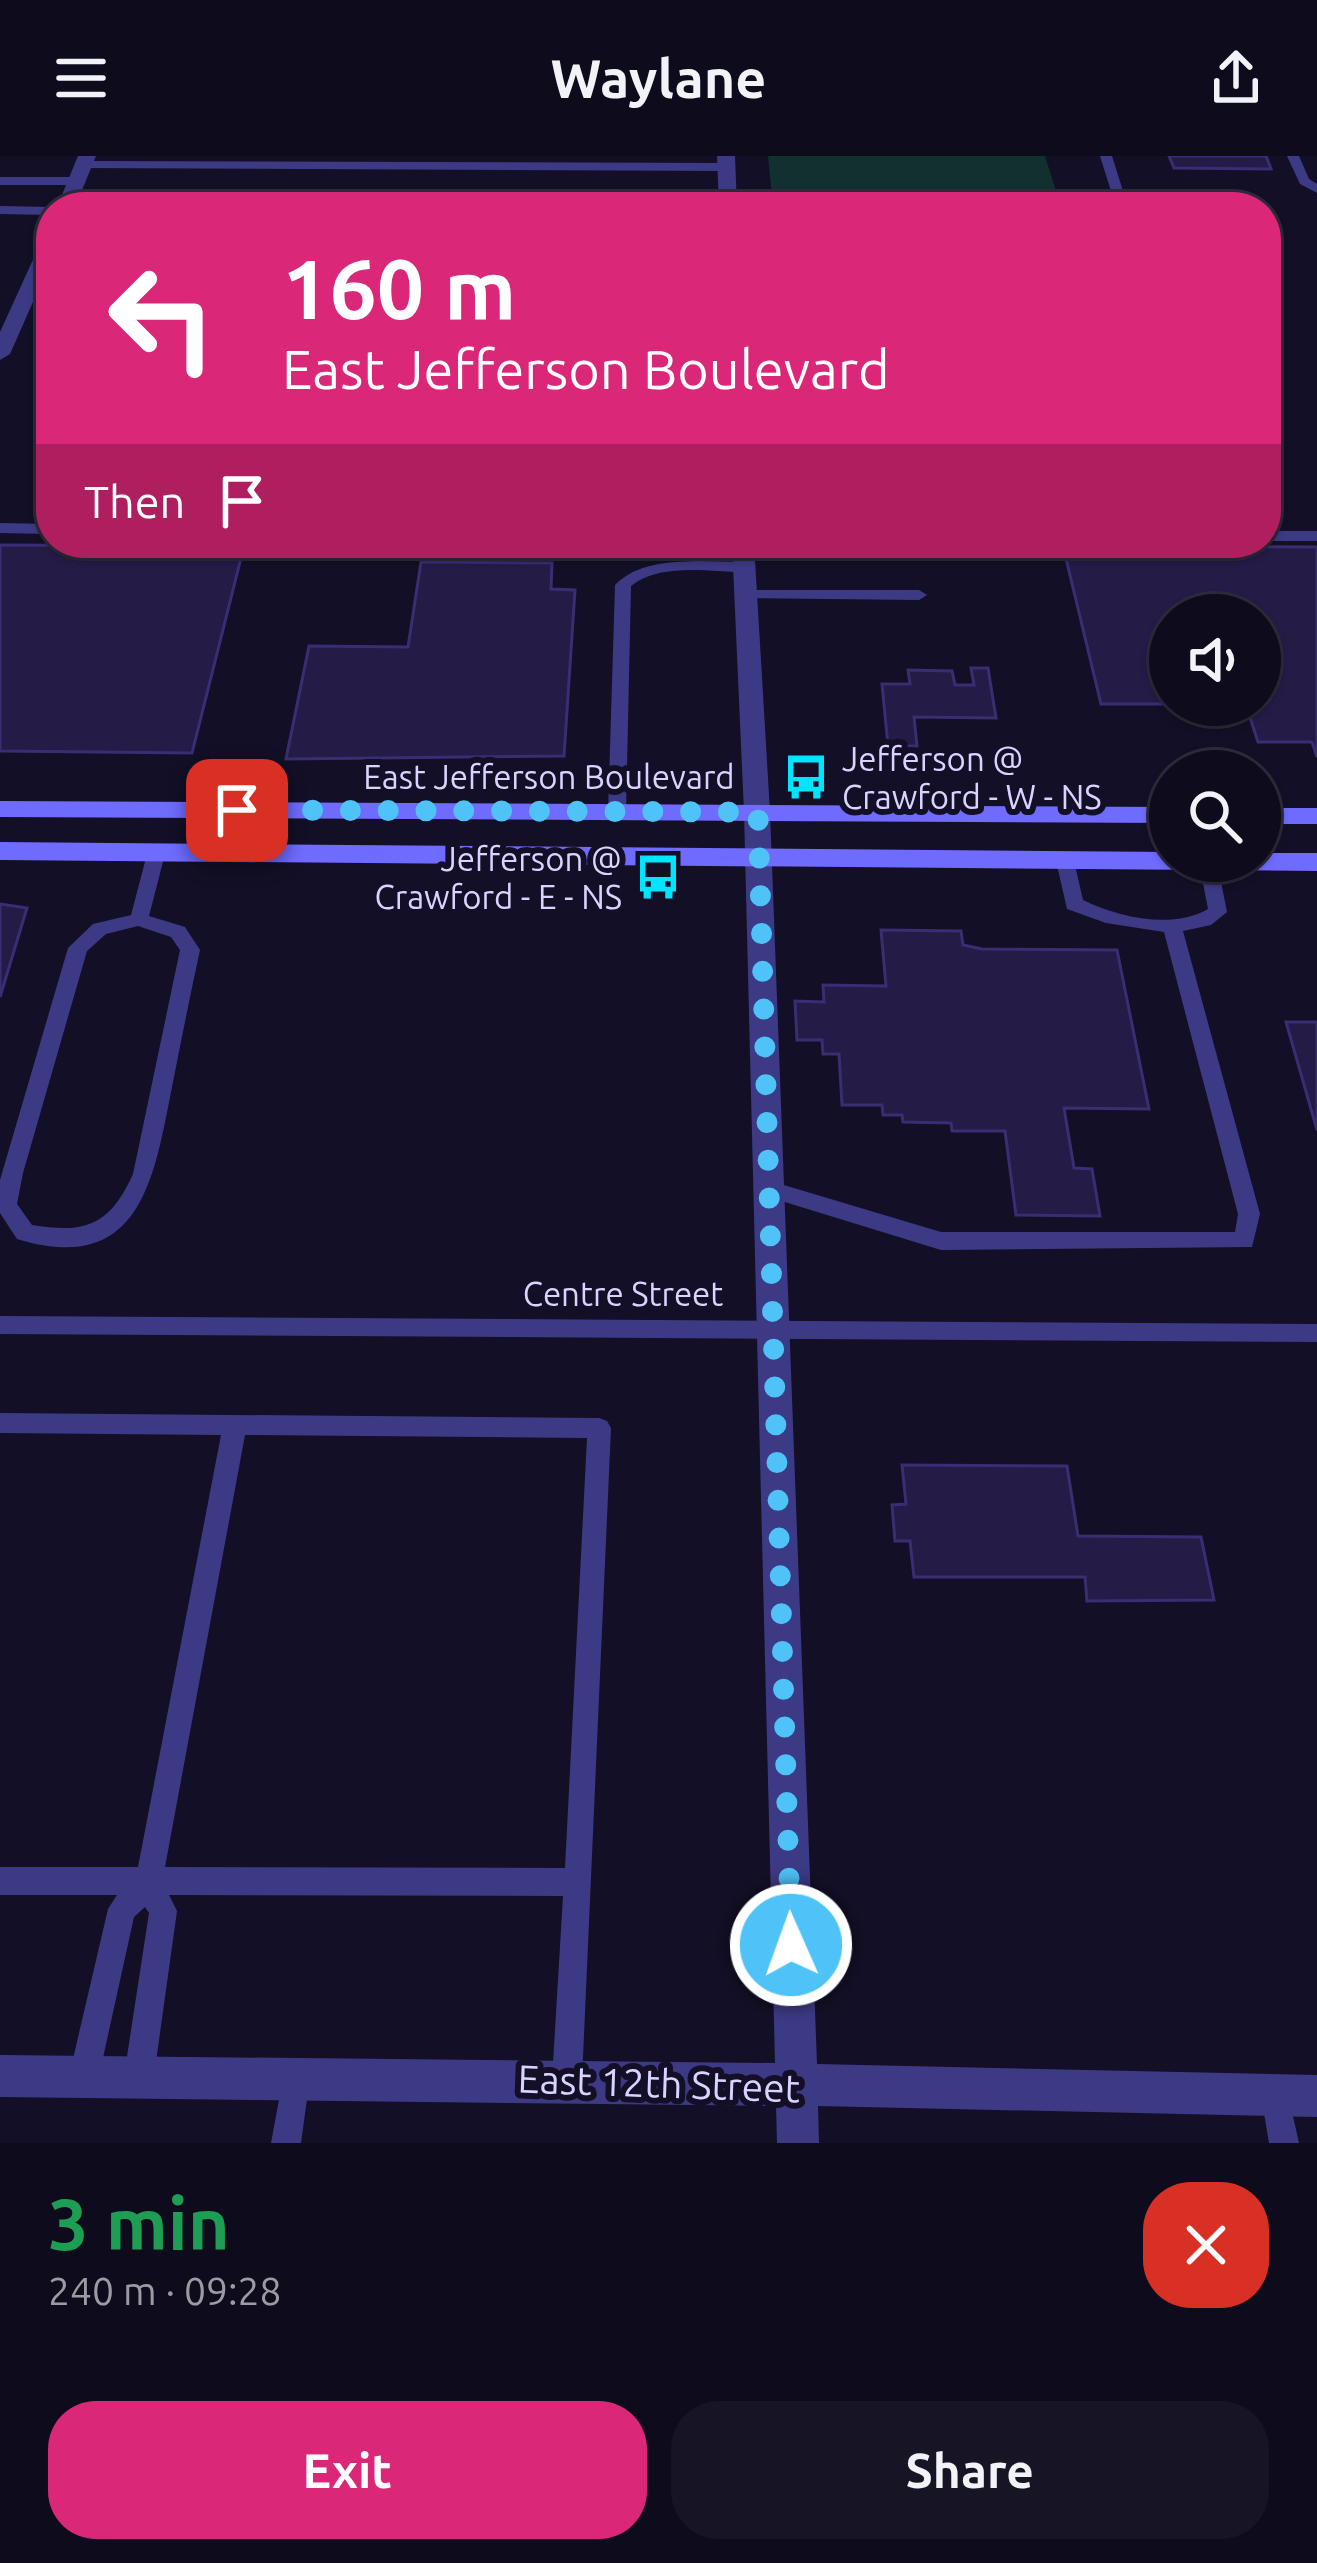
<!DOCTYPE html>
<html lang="en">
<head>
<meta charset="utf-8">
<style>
  :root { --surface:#0e0b1c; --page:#171425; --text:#f1f3f6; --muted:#9b9ba3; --line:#2e2b3b; --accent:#db2777 }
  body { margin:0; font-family:Ubuntu,sans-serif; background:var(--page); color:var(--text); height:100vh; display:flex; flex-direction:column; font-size:45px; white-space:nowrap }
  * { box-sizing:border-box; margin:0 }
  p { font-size:39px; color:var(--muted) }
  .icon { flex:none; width:66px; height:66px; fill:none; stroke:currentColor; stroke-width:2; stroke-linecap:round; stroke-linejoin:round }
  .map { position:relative; height:1987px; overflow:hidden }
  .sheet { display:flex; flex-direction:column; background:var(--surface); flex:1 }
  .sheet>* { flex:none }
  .hud { position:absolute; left:36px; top:36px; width:1245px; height:366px; border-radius:48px; box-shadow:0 3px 9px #0004,0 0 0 3px var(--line); background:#db2777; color:#fff; overflow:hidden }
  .buttons { position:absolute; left:1149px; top:438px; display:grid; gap:24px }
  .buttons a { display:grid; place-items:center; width:132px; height:132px; border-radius:50%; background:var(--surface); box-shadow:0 3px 9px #0004,0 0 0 3px var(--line); font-size:60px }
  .pin { position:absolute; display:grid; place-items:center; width:102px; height:102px; color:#fff; margin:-51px; border-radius:24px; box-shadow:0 6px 18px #0006 }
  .me { position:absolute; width:132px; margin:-66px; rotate:358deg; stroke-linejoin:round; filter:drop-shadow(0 0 9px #0008) }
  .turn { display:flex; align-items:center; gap:42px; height:252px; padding:0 48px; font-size:54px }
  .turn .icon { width:156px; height:156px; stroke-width:2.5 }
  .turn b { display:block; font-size:84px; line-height:102px }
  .then { display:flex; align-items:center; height:114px; padding:0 48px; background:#0003; gap:24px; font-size:45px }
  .round { display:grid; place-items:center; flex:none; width:126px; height:126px; border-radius:48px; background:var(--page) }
  .overview { display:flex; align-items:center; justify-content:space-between; height:204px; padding:0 48px }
  h1 { font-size:72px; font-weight:600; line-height:90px; color:#1e9e55 }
  .primary-button { display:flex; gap:24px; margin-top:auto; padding:24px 48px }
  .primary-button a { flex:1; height:138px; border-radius:48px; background:var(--accent); color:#fff; font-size:48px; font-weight:600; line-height:138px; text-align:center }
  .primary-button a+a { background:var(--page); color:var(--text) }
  header { display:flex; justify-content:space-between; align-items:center; height:156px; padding:0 48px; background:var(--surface); font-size:54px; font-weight:600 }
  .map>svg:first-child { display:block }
</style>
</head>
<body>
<header><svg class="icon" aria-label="menu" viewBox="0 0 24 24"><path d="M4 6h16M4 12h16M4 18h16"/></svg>Waylane<svg class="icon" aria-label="share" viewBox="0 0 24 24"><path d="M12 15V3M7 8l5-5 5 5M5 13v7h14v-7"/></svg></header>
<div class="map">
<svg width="1317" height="1987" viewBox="0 0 1317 1987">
  <rect width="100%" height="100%" fill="#130f26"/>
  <!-- green -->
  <g fill="#12302f">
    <path d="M768,0h277l16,51h-288z"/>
    <path d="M555,44l19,7h-408l2,-6z"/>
  </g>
  <!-- building -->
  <g fill="#241b47" stroke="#3b2d73" stroke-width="3">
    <path d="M1169,0h97l5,13 -97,-1z"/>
    <path d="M0,389l244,1 -52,207 -192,-2z"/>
    <path d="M1063,390l254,1v210l-5,-15h-54l-12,-37h14v-90h-90v89h-69z"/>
    <path d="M421,406l131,1 -1,26 24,1 -11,166 -278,3 23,-113 99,1z"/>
    <path d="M971,512h17l8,50 -82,-1 3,29h-29l-6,-62h28l-2,-14 44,1 3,14h19z"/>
    <path d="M0,748l27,4 -27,89z"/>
    <path d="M881,774l80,1 2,14 19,4 135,1 32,159 -85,-1 10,60 18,1 8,47 -84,-1 -11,-84h-53l-1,-8 -48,-1 -1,-7h-19l-1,-10h-40l-3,-51h-16l-1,-14h-25l-2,-39 29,1 -1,-17 63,1z"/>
    <path d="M1286,866h31v108z"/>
    <path d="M902,1309l165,1 11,70 123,1 13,63 -127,1 -2,-24h-171l-4,-36h-15l-3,-36 14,-1z"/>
  </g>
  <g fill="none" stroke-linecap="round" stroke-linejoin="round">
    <!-- lane -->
    <g fill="#3d3a85" fill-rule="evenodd">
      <path d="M1100,0h12l16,51h-12z"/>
      <path d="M1287,0h12l10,23 8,5v9l-17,-9z"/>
      <path d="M83,5l643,2 6,4 -6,4 -647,-3v-6z"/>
      <path d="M0,21h77l6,4 -6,4h-77z"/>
      <path d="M0,50l51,1v8l-51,-1z"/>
      <path d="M0,367l51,1v10l-51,-1z"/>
      <rect x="1266" y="375" width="51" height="10"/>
      <path d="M698,405l47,1 8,5 -8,5c-36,0 -84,-10 -114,14l-5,227 -3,4h-12l-3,-4 7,-228c22,-22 52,-23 83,-24z"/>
      <path d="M746,434h173l8,5 -8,5 -179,-2v-6z"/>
      <path d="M156,692l9,6 -16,62 36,11 15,23c-10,46 -19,91 -28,137 -18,91 -31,190 -155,152l-17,-26v-33l68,-232 25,-24 38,-9 16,-61zM138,770l33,11 9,13 -47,224c-23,51 -47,60 -101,51l-15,-21 6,-31 64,-222 19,-17z"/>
      <path d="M1065,699l9,6 9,39c35,17 89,30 125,9l-9,-47h18l10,50 -16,13 -28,6 77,283 -8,33 -311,3 -182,-56 -3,-6 3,-6 8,-2 174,52h294l3,-18 -74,-282 -58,-9 -39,-14 -11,-48z"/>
      <path d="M0,1160l1317,8v18l-1317,-8z"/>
      <path d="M0,1257l599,5 8,3 4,7 -29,652 -5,10 -10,5 -10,-5 -5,-10 11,-184 -394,-1 8,16 -23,165 -5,10 -10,5 -10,-5 -5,-10 25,-163 -4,-6 -11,10 -35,159 -5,10 -10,5 -10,-5 -5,-10 39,-167 9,-14h-117v-28h138l83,-432 -221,-2zM245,1279l342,3 -22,430 -400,-1z"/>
      <path d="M295,1906l10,5 5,10 -9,66h-30l14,-76z"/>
      <path d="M1276,1924l10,5 13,58h-30l-8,-48 5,-10z"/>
    </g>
    <!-- street -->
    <g fill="#3d3a85" fill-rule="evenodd">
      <path d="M78,0h18l-21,51h-18z"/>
      <path d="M717,0h18l2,51h-18z"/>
      <path d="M51,79v26l-41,93 -10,6v-28l42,-92z"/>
      <path d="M732,387h22l16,269 47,1252 500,11v42l-499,-11 1,37h-42l-1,-37 -776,-9v-42l775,8 -31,-1251z"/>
    </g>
    <!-- secondary -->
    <g fill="#6f6bff" fill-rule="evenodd">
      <path d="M0,645l1170,6v16l-1170,-6z"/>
      <rect x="1260" y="652" width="57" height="16"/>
      <path d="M0,686l1170,10v9h90v-8h57v18l-1317,-11z"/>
    </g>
  </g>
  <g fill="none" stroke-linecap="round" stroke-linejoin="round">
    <!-- route -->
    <path stroke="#4fc3f7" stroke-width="21" stroke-dasharray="0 37.8" d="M237,654l521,2 33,1133"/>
  </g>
  <!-- icons -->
  <defs>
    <g id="bus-bare" transform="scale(3.6)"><path d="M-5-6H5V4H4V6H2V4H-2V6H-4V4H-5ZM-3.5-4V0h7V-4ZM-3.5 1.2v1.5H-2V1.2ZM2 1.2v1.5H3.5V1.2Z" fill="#00e5ff" stroke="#130f26" stroke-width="2.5" paint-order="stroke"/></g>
  </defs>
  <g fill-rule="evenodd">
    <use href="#bus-bare" x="806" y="621"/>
    <use href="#bus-bare" x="658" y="721"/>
  </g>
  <g text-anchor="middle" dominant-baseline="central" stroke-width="12" stroke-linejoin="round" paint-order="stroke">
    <!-- poi labels -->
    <g font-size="33" fill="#d9d4ff" stroke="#130f26" text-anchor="start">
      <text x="842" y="602">Jefferson @<tspan x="842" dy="38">Crawford - W - NS</tspan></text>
      <text x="622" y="702" text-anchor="end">Jefferson @<tspan x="622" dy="38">Crawford - E - NS</tspan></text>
    </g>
    <!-- street labels -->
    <g font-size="33" fill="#d9d4ff" stroke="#130f26">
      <text x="549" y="620">East Jefferson Boulevard</text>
      <text x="623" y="1137">Centre Street</text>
    </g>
    <!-- near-street labels -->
    <g font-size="39" fill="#d9d4ff" stroke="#130f26">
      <text transform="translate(659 1927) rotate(2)">East 12th Street</text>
    </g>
  </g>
</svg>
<div class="buttons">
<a><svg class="icon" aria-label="sound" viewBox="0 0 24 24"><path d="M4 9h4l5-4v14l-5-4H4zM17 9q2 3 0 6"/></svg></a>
<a><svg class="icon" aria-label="search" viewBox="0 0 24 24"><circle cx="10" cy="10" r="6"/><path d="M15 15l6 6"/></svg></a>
</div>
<div class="pin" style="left:237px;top:654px;background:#d93025"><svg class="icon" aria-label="arrive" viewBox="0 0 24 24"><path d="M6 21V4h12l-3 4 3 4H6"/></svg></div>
<svg class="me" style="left:791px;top:1789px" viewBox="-20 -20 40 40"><circle r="17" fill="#4fc3f7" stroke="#fff" stroke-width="3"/><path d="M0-11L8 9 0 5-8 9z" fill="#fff"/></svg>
<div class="hud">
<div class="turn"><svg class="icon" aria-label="left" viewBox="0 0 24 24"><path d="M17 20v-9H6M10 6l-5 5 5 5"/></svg><div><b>160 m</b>East Jefferson Boulevard</div></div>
<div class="then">Then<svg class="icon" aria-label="arrive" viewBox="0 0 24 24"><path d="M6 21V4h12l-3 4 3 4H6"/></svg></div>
</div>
</div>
<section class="sheet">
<div class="overview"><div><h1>3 min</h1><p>240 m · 09:28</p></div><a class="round" style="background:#d93025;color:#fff"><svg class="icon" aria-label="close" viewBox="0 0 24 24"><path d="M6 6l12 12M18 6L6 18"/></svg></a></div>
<div class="primary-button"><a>Exit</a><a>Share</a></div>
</section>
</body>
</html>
